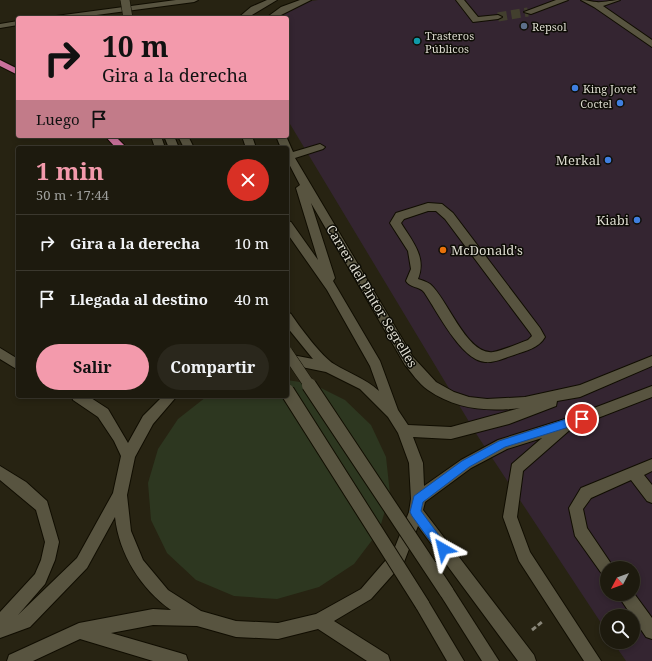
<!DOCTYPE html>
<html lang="es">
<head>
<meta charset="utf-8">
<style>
  :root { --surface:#1d1a0e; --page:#2a271c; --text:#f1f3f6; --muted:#a0a19e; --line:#3b382e; --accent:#f39aac }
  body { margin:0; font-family:"Noto Serif",serif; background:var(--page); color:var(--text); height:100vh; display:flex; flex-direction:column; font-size:15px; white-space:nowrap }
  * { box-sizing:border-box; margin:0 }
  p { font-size:13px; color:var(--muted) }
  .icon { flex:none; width:22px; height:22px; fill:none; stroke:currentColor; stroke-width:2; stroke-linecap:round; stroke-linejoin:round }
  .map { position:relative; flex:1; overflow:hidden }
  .sheet { position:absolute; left:16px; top:146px; width:273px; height:252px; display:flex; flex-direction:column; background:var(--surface); border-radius:4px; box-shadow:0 2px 6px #0003,0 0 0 1px var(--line) }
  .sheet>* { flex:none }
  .banner { position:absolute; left:16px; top:16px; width:273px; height:122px; border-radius:4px; box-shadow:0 2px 6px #0003,0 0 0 1px var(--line); background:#f39aac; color:#111; overflow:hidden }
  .needle { width:26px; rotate:229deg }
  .tools { position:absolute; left:600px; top:561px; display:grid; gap:8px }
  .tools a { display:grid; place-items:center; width:40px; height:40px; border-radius:50%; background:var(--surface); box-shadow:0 2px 6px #0003,0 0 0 1px var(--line); font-size:20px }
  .pin { position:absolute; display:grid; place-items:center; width:34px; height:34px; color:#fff; margin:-17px; border:2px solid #fff; border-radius:50%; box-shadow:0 1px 4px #0007 }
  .me { position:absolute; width:44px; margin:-22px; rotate:323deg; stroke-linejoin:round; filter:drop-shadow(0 0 3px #0008) }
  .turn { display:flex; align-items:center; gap:14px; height:84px; padding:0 20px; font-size:18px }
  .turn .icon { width:52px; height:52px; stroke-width:2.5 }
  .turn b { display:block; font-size:28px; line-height:34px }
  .then { display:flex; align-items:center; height:38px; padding:0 20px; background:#0003; gap:8px; font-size:15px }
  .round { display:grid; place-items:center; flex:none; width:42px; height:42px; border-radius:21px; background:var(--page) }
  .overview { display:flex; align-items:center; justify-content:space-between; height:68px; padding:0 20px }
  h1 { font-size:24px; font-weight:700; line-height:30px; color:var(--accent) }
  .primary-button { display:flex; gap:8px; margin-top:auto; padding:8px 20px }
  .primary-button a { flex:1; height:46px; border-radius:24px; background:var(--accent); color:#111; font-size:16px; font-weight:700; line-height:46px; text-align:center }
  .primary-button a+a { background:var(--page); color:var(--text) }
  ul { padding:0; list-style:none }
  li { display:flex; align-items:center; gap:12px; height:56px; padding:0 20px; border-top:1px solid var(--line) }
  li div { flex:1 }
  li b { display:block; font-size:15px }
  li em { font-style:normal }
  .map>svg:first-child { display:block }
</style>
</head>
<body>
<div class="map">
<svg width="652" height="661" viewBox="0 0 652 661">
  <rect width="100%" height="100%" fill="#272312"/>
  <!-- industrial -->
  <path fill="#342531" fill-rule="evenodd" d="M318,0h334v661h-26l-13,-19h20v-26h-26v16l-130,-197 -190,-316v-101h-11l16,-14zM607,568h26v26h-26z"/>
  <!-- green -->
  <path fill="#2d3720" d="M287,380l26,4 32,16 26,25 15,32 4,37 -11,37 -25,33 -35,23 -42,12 -43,-3 -38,-16 -29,-27 -16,-33 -3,-37 10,-34 20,-30 28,-22 81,-1z"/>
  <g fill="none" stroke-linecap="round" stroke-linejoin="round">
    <!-- minor-tunnel -->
    <path stroke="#423f2e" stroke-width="9" stroke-dasharray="9 4.5" stroke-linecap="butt" d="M498,17l30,-5"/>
    <!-- minor casing -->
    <g stroke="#100d00" stroke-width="2">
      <g id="minor">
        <path d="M176,0h22l-4,2 -120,16h-22l4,-2z"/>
        <path d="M267,0h10l-30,18h-9l13,-11z"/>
        <path d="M300,0h11l-36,18h-9l15,-11z"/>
        <path d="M456,0h8l14,17 20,-2 4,2 -4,2 -25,3z"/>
        <path d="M556,0h12l-37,14 -7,-2z"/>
        <path d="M581,0c6,0 11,2 16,2 3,1 17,-2 23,-2l-17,6 49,34v7l-58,-40z"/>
        <path d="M18,21v4l-18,3v-4z"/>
        <path d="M151,136h10l4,12h-10z"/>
        <path d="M164,136h10l5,12h-10z"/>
        <path d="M178,136h10l6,12h-10z"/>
        <path d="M242,136h10l4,12h-10z"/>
        <path d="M276,136h10l7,16 27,-8 5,3 -2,2 -28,9 118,199 23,25 18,10 15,5 18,2 38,-2 55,-12 72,-29v10l-72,31 -23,4 -1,5 -47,18 -58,15 -38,-2 10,26 1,23 37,-26 37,-20 67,-21 87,-33v11l-80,31 -49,43 -6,46 13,35 71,109h-17l-65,-100 -16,-44 9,-53 30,-26 -35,11 -36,19 -46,34 -2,8 111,145 2,6h-18l-100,-135 -14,36 -33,37 -37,22 54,34 2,6h-23l-49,-32 -40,10 -42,-2 -39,-11 -44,-1 -42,8 69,20 6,2 2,6h-35l-73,-22 -47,22h-26l2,-6 70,-32 74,-14 18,1c-30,-21 -52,-56 -56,-93l-28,51 -57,59 -30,11v-26l35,-38 6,-14 4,-18 -9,-32 -36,-30v-14l26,16 21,19 12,41 -4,18 -10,24 -27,31 59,-57 36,-65 8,-37 -7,-15 -16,-24 -25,-17 -1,-4h16l20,13 20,34 15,-27 20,-20h14l-24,28 -18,33 -8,38 4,36 12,29 25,30 33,21 35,10 42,2 38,-9 45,-25 32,-37 16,-40 2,-13 -2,-36 -11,-30 -10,-16 -28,-28 -34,-17 -39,-8v-10l26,5 -26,-32v-15l4,2c8,12 31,43 43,50 16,10 31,14 45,27l-9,-25 -43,-76 -40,-57v-12l4,1 27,38 -22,-72 4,-3 -13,-25v-12h-6zM311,203l94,162c7,8 13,18 23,25 27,19 59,22 92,18l-69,19 -43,-2 -10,-15 -18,-49 -47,-80 2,-3z"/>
        <path d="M428,203l14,1 11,9 87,115 5,9c-6,11 -20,14 -31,18 -10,3 -19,8 -29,7 -24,-2 -48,-51 -61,-70 -5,-6 -14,-4 -18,-11l5,-12 -3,-18 -18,-28 6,-10zM428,211h8l9,8 86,115 1,2 -4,4c-11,4 -24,10 -35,12 -26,4 -46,-54 -63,-68 -3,-2 -8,-4 -12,-5 9,-22 -6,-38 -17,-56l3,-4z"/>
        <path d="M0,348l18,11v11l-18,-11z"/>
        <path d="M652,459v12l-8,4 8,10v18l-5,-2 -16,-21 -40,18 -8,11 4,19 27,40h-7v8l-5,-2 -27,-38 -6,-28 12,-20z"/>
        <path d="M446,583l5,3 48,75h-17l-41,-65 -3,-5 3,-5z"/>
        <path d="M633,592l19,26v21l-6,-2 -29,-43h16z"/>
        <path d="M422,596l5,3 37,62h-17l-33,-57 3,-5z"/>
      </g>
    </g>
    <!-- highway casing -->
    <g stroke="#100d00" stroke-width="2">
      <g id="highway">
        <path d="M0,60l18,9v6l-18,-9z"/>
        <path d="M105,136h10l12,12h-11z"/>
      </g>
    </g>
    <!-- path -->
    <path stroke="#898679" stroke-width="3" stroke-dasharray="5 2.5" stroke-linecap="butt" d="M532,630l10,-8"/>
    <!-- minor -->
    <use href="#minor" fill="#585440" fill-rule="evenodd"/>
    <!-- highway -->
    <use href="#highway" fill="#ca709b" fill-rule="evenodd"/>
    <!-- minor-bridge-far2 casing -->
    <g stroke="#100d00" stroke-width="10" stroke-linecap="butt">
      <path id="minor-bridge-far2" d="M125,0l3,18"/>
    </g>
    <!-- minor-bridge-far1 casing -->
    <g stroke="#100d00" stroke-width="12" stroke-linecap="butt">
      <path id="minor-bridge-far1" d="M287,352l23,34"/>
    </g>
    <!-- minor-bridge casing -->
    <g stroke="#100d00" stroke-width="16" stroke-linecap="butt">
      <g id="minor-bridge">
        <path d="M309,385l137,206"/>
        <path d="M287,391l135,213"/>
      </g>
    </g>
    <!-- minor-bridge-far2 -->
    <use href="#minor-bridge-far2" stroke="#585440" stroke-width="9"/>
    <!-- minor-bridge-far1 -->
    <use href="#minor-bridge-far1" stroke="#585440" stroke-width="11"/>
    <!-- minor-bridge -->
    <use href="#minor-bridge" stroke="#585440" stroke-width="14"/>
  </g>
  <!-- route -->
  <path fill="#1a73e8" stroke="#114b97" d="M582,414l3,2 1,3 -1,3 -80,25 -36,20 -46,35 -2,9 28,38 -2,4 -4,1 -4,-1 -27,-37 -2,-4 4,-16 48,-35 37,-20z"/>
  <!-- markers -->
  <circle fill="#5c6f8a" stroke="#0e0d06" stroke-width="1.5" cx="524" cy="26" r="4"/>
  <circle fill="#0f9aa8" stroke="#0e0d06" stroke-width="1.5" cx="417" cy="41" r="4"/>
  <g fill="#3f7fe0" stroke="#0e0d06" stroke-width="1.5">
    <circle cx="575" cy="88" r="4"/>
    <circle cx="620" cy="103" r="4"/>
    <circle cx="608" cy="160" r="4"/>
    <circle cx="637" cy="220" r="4"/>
  </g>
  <circle fill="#e8710a" stroke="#0e0d06" stroke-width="1.5" cx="443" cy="250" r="4"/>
  <g text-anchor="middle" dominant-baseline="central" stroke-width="3" stroke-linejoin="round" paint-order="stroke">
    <!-- far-poi labels -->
    <g font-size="11" fill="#dddbd0" stroke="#0e0d06" text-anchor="start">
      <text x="532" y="26">Repsol</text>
      <text x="425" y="35">Trasteros<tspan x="425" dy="13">Públicos</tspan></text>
      <text x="583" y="88">King Jovet</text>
      <text x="612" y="103" text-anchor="end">Coctel</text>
    </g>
    <!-- poi labels -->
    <g font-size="13" fill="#dddbd0" stroke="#0e0d06" text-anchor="end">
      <text x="600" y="160">Merkal</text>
      <text x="629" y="220">Kiabi</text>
      <text x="451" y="250" text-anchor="start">McDonald's</text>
    </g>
    <!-- street labels -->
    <g font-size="13" fill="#dddbd0" stroke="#0e0d06">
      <text transform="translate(372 296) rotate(59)">Carrer del Pintor Segrelles</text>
    </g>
  </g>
</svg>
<div class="tools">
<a><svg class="needle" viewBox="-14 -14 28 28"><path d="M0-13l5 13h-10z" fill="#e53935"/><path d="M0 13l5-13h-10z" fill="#a0a19e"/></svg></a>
<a><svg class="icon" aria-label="search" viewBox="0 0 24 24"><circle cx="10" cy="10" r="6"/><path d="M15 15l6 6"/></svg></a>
</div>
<div class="pin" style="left:582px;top:419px;background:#d93025"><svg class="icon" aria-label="arrive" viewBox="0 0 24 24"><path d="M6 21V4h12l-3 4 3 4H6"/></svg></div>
<svg class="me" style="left:443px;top:549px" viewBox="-20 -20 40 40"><path d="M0-17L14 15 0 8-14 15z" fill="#1a73e8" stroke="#fff" stroke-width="4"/></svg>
<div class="banner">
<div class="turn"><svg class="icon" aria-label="right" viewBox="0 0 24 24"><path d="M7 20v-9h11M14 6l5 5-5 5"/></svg><div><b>10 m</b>Gira a la derecha</div></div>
<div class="then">Luego<svg class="icon" aria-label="arrive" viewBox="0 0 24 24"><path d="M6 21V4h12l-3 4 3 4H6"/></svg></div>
</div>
<section class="sheet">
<div class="overview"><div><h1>1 min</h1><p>50 m · 17:44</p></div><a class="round" style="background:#d93025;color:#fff"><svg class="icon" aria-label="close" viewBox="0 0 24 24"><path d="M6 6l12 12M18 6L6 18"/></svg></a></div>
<ul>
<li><svg class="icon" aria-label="right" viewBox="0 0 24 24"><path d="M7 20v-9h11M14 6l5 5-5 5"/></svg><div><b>Gira a la derecha</b></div><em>10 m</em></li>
<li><svg class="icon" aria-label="arrive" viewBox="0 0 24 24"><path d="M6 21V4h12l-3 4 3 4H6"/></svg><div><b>Llegada al destino</b></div><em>40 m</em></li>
</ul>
<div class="primary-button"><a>Salir</a><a>Compartir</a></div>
</section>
</div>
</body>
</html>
